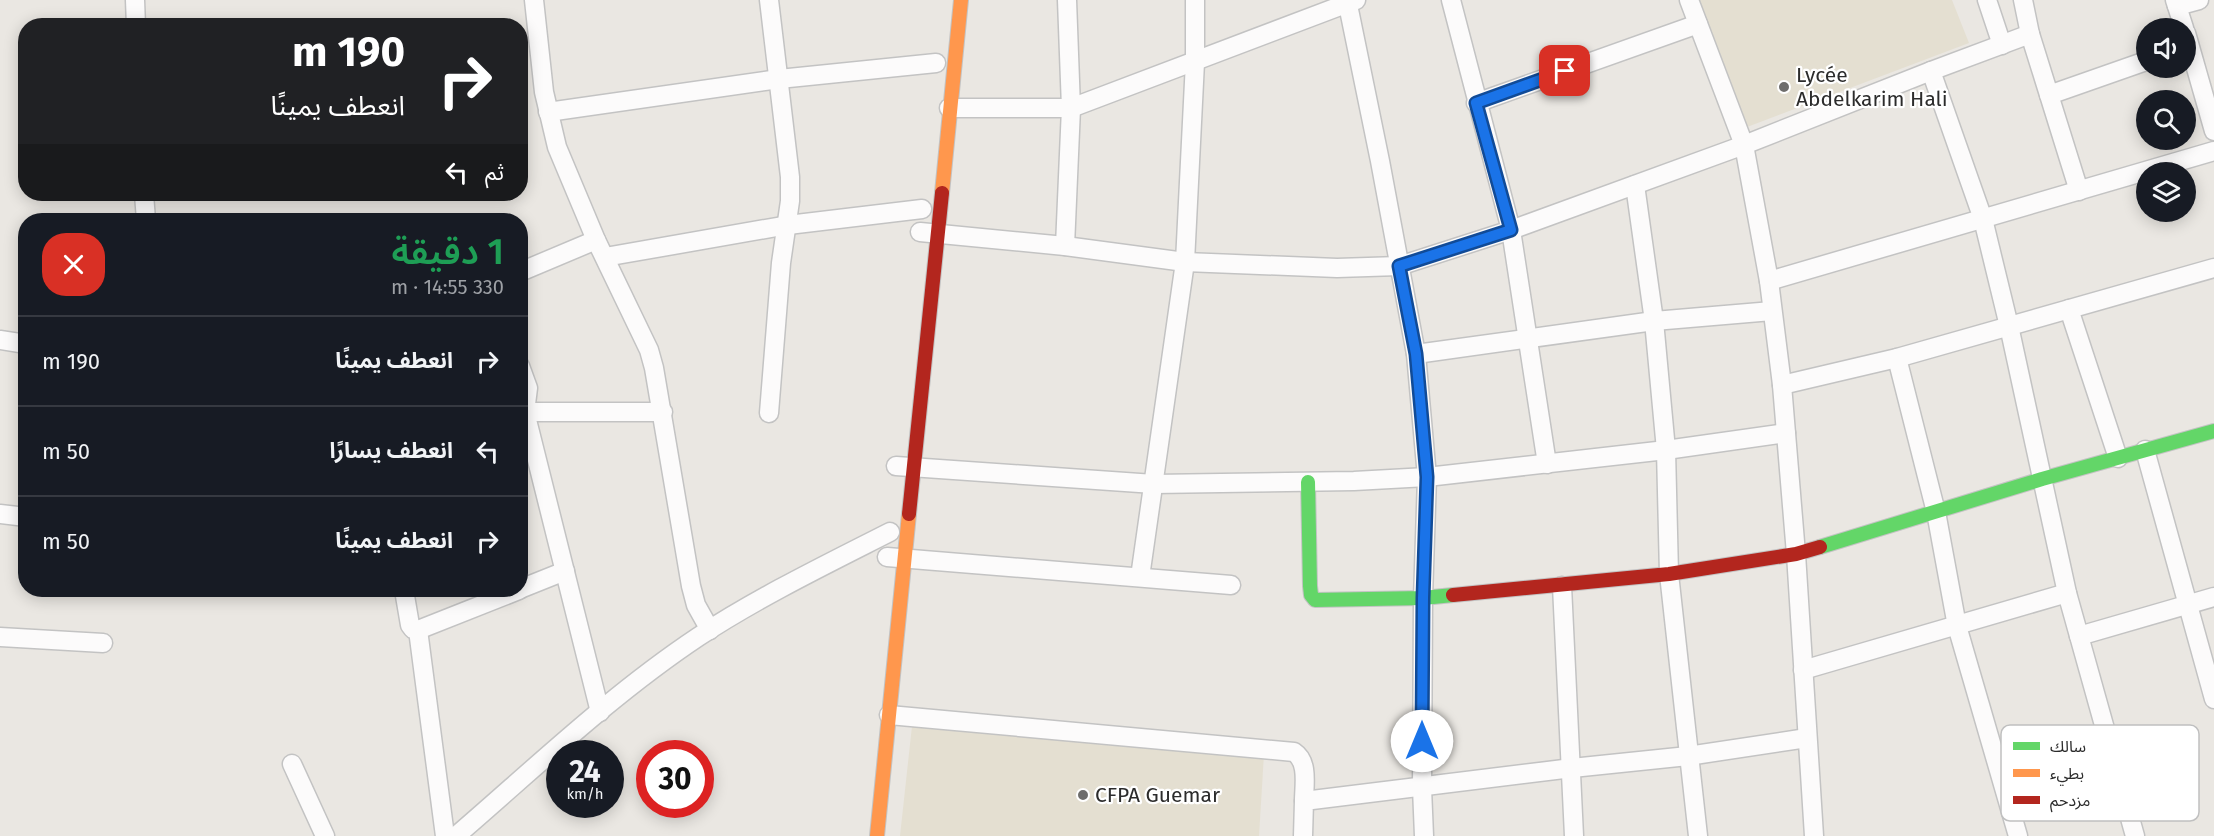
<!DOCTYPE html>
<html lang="ar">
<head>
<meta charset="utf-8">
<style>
  :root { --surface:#171b24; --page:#242831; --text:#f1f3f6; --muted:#9ea1a6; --line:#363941 }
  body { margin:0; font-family:"Fira Sans","Noto Sans Arabic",sans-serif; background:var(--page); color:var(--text); direction:rtl; height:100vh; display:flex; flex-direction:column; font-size:22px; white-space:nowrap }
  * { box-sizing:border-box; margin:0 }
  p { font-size:20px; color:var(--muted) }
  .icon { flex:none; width:33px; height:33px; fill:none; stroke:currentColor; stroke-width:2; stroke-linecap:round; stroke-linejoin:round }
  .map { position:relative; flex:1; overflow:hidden; direction:ltr }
  .panel { position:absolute; left:18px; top:213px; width:510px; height:384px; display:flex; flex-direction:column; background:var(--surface); border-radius:24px; box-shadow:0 3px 15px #0003; direction:rtl }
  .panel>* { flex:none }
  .guide { position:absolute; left:18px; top:18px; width:510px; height:183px; border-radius:24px; box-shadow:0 3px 15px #0003; direction:rtl; background:#202124; color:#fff; overflow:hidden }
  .tools { position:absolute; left:2136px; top:18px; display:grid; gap:12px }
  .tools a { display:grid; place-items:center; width:60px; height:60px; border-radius:50%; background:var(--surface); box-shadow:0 3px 15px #0003; font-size:30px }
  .speed { position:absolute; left:546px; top:740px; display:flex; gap:12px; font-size:30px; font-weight:700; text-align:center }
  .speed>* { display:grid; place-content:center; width:78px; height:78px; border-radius:50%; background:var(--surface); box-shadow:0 3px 15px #0003; line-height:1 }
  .speed small { font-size:15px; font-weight:400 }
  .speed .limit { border:9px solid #d22; background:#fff; color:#111 }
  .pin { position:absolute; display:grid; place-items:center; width:51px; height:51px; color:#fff; margin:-26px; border-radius:12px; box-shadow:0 3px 9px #0006 }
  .me { position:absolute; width:66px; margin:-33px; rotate:0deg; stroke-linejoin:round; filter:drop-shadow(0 0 4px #0008) }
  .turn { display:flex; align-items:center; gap:21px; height:126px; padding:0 24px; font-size:27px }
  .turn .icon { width:78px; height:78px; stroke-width:2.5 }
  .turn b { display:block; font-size:42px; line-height:51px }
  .then { display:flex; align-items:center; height:57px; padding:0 24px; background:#0003; gap:12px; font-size:22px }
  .round { display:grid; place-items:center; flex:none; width:63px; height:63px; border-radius:24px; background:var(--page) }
  .head { display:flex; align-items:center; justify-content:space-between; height:102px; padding:0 24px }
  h1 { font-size:36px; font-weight:600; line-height:45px; color:#1e9e55 }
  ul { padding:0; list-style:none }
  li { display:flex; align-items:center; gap:18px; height:90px; padding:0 24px; border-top:2px solid var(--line) }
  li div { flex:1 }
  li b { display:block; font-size:22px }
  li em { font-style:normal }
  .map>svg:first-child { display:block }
</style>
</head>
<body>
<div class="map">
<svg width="2214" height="836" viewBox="0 0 2214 836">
  <rect width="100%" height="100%" fill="#eae7e2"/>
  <!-- education -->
  <g fill="#e4dfd1">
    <path d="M1684,0h268l17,43 -235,89z"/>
    <path d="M912,726l352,28 -5,82h-359z"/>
  </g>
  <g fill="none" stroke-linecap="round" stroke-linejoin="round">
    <!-- street casing -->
    <g stroke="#c3c3c3" stroke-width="21">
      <g id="street">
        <path d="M135,0l1,26"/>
        <path d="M534,0l10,92 13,55 39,93 53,110 5,18 37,218 5,19 14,25"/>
        <path d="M769,0l21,177v24l-9,62 -12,150"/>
        <path d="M1347,0l33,161 36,193 11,123 -4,121 -1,190 2,48"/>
        <path d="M1689,0l55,145 25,136 13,104 14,169 18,282"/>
        <path d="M1987,0l15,45"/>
        <path d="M2023,0l7,34 49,157"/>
        <path d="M2175,0l9,28"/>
        <path d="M2177,6l22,-6"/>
        <path d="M2186,33l28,98"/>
        <path d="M1931,71l52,148 26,107 58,267 68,243"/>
        <path d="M2049,95l97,-34"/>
        <path d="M1476,103l222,-79"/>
        <path d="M949,108h122l285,-108"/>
        <path d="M548,112l231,-33 157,-16"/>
        <path d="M1635,185l19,136 12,129 3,124 29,262"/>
        <path d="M144,194l2,26"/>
        <path d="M920,232l145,14 120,16 152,6 62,-2 112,-36 -60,-230"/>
        <path d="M1065,246l6,-138 -4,-108"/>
        <path d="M605,257l183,-32 134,-16"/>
        <path d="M520,272l76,-32"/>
        <path d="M1769,281l445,-130"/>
        <path d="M2069,309l49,149"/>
        <path d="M0,340l26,4"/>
        <path d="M1416,354l238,-33 118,-10"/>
        <path d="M1897,358l39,154 21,114 61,210"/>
        <path d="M520,366l8,22 -3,24 75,300"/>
        <path d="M1782,385l115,-27 317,-90"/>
        <path d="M520,412h143"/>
        <path d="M2145,450l69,249"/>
        <path d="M1547,464l-36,-234 233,-85 187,-74 99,-37"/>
        <path d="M896,466l258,18 200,-3 73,-4 239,-27 120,-17"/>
        <path d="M0,514l26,3"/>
        <path d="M887,557l344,28"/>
        <path d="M1140,577l45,-315 10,-200v-62"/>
        <path d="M1562,586l12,250"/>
        <path d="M520,589l45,-18"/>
        <path d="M404,590l6,35 3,4 5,1 101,-40"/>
        <path d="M418,630l27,206"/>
        <path d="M2079,636l135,-39"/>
        <path d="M0,637l103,6"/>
        <path d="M1803,670l264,-77"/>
        <path d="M889,715l405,37c15,10 10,33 10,49"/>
        <path d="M292,764l33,72"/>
        <path d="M456,836c79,-68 155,-141 242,-199 59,-39 129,-73 192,-105"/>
        <path d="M1303,836l1,-35 268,-33 116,-12 119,-18"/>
      </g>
    </g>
    <!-- fast casing -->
    <g stroke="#c3c3c3" stroke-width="16">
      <g id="fast">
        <path d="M1308,482l2,104 1,9 4,5 108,-2 30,-3"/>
        <path d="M1820,547l222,-68 172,-48"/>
      </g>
    </g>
    <!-- slow casing -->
    <g stroke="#c3c3c3" stroke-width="16">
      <g id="slow">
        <path d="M942,193l19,-193"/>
        <path d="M877,836l32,-322"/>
      </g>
    </g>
    <!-- jam casing -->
    <g stroke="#c3c3c3" stroke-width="16">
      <g id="jam">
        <path d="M909,514l33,-321"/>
        <path d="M1453,595l216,-21 127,-20 24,-7"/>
      </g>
    </g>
    <!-- street -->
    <use href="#street" stroke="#fcfbfb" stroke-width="18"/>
    <!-- fast -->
    <use href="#fast" stroke="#63d668" stroke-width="14"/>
    <!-- slow -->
    <use href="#slow" stroke="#ff974d" stroke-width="14"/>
    <!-- jam -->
    <use href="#jam" stroke="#b3261e" stroke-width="14"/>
  </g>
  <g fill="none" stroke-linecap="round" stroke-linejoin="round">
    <!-- route casing -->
    <g stroke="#114b97" stroke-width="15">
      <path id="route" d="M1422,741l1,-143 4,-121 -11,-123 -17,-88 112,-36 -35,-127 89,-32"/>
    </g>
    <!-- route -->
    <use href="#route" stroke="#1a73e8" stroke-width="10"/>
  </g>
  <!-- markers -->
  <g fill="#6e6d6c" stroke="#fff" stroke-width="2">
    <circle cx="1784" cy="87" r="6"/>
    <circle cx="1083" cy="795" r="6"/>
  </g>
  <g text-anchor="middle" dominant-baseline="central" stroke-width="4.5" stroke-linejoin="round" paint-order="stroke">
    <!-- poi labels -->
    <g font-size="21" fill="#2c2c2c" stroke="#fff" text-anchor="start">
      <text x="1796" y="75">Lycée<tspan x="1796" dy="24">Abdelkarim Hali</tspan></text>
      <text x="1095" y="795">CFPA Guemar</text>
    </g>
  </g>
  <!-- legend -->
  <rect x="2001" y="725" width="198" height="96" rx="9" fill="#fff" stroke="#c0c0c0" stroke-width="1.5"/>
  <rect x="2013" y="742" width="27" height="8" fill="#63d668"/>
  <rect x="2013" y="769" width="27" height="8" fill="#ff974d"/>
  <rect x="2013" y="796" width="27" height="8" fill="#b3261e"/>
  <g font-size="16" fill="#2c2c2c">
    <text x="2050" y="752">سالك</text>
    <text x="2050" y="779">بطيء</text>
    <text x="2050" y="806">مزدحم</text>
  </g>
</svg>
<div class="tools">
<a><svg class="icon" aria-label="sound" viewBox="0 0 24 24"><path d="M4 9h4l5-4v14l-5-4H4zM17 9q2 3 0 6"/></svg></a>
<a><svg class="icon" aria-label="search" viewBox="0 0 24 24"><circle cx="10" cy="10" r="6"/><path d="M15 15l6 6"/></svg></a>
<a><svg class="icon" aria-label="layers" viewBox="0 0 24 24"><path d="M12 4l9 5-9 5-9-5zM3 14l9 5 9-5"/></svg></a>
</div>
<div class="speed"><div>24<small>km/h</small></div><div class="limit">30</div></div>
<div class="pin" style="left:1565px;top:71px;background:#d93025"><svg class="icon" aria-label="arrive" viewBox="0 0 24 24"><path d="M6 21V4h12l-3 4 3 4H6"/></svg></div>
<svg class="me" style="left:1422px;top:741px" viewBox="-20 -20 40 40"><circle r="19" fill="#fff"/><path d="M0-13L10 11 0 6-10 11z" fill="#1a73e8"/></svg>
<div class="guide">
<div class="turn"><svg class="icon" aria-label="right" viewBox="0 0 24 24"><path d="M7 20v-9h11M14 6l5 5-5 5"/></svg><div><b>190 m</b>انعطف يمينًا</div></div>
<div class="then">ثم<svg class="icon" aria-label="left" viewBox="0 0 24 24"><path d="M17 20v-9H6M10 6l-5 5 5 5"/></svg></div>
</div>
<section class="panel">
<div class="head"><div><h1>1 دقيقة</h1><p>330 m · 14:55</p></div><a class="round" style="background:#d93025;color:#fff"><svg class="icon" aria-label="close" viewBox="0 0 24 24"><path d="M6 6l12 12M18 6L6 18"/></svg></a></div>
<ul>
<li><svg class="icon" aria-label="right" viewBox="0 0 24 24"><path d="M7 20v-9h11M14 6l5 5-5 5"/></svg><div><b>انعطف يمينًا</b></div><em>190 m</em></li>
<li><svg class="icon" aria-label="left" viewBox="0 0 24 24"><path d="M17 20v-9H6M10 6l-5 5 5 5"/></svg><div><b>انعطف يسارًا</b></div><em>50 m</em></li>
<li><svg class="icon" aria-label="right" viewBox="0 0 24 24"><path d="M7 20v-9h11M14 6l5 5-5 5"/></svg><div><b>انعطف يمينًا</b></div><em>50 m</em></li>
</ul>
</section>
</div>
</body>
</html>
